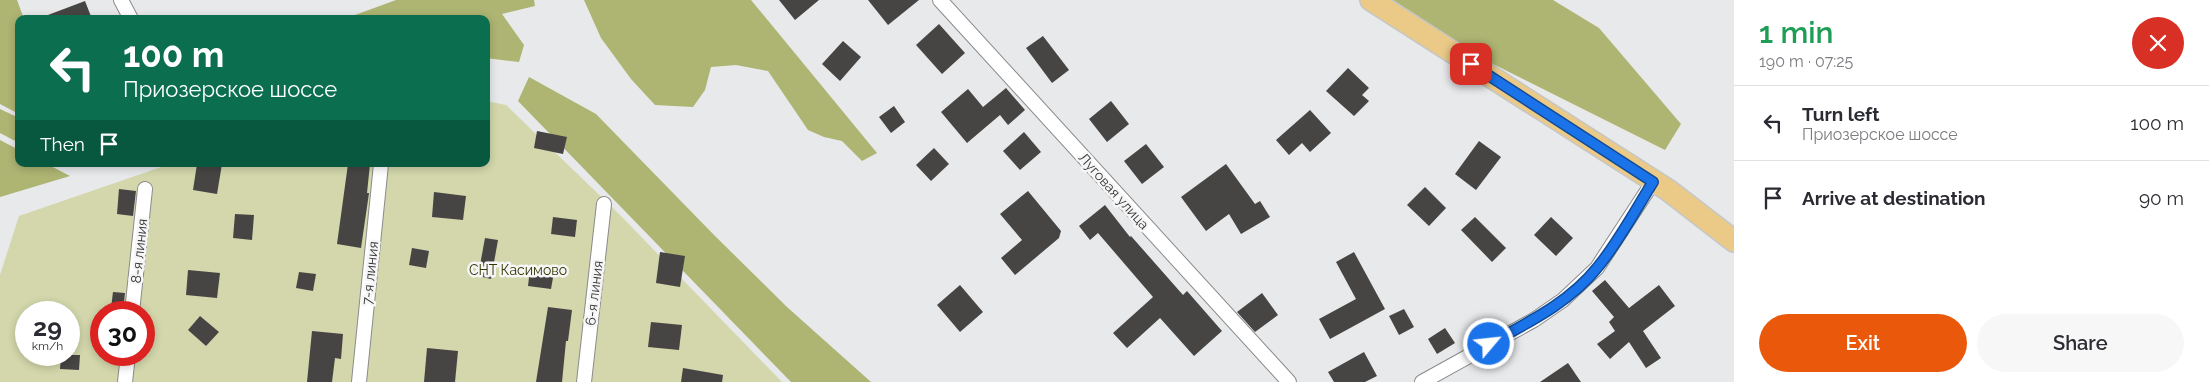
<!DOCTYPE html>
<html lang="en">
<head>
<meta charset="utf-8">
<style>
  :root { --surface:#fff; --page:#f7f7f7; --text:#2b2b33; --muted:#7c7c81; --line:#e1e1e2; --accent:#ea580c }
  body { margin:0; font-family:Raleway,sans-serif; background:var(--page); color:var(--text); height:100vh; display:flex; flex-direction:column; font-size:19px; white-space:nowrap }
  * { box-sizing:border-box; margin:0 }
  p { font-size:16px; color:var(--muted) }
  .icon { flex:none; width:28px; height:28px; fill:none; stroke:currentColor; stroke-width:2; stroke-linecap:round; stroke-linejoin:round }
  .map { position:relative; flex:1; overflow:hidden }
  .drawer { display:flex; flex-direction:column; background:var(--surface); width:475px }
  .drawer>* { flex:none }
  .top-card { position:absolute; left:15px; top:15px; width:475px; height:152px; border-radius:10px; box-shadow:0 2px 8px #0003; background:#0b6e4f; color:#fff; overflow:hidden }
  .speed { position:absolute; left:15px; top:301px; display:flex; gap:10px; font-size:25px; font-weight:700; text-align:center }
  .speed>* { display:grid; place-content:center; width:65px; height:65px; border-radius:50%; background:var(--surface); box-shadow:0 2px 8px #0003; line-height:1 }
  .speed small { font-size:12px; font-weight:400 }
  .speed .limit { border:8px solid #d22; background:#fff; color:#111 }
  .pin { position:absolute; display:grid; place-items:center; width:42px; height:42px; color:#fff; margin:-21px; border-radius:10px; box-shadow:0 2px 8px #0006 }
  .me { position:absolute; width:55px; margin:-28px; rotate:62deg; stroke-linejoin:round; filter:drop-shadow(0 0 4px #0008) }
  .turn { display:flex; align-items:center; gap:18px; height:105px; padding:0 25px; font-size:22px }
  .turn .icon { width:65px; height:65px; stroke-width:2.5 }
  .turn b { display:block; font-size:35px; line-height:42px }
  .then { display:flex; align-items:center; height:48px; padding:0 25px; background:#0003; gap:10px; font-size:19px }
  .round { display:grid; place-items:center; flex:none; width:52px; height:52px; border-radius:26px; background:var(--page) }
  .summary { display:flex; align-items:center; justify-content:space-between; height:85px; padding:0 25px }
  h1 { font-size:30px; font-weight:600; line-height:38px; color:#1e9e55 }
  .action { display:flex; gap:10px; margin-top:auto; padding:10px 25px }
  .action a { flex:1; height:58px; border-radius:30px; background:var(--accent); color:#fff; font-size:20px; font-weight:600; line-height:58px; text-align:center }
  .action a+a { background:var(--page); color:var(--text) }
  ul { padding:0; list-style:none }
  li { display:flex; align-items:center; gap:15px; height:75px; padding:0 25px; border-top:1px solid var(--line) }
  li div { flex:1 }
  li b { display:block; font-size:19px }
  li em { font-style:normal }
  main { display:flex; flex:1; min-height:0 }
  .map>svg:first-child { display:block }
</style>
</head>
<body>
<main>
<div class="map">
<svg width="1734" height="382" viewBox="0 0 1734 382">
  <rect width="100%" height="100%" fill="#e8e9ea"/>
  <!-- green -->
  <path fill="#d3d7ab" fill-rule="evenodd" d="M486,101l20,4 113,109 163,168h-782v-107l19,-59 151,-52h316zM26,312h43v43h-43zM101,312h43v43h-43z"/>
  <!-- forest -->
  <g fill="#aeb472">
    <path d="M0,0h17l7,19h-5v95l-19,-10z"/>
    <path d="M396,0h138l1,6 -33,8 22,31 -5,17 -33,-4v-39h-142z"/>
    <path d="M584,0h167l126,153 -15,8 -20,-20 -18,-4 -16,-7 -40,-59 -32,-6 -25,2 -6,23 -12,17 -38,-2 -24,-26 -30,-41z"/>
    <path d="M1393,0h160l46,28 82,96 -16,26 -182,-91z"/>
    <path d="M529,77l67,37 118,121 73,72 84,75h-80l-273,-281z"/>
    <path d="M0,109l19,9v25l-19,-10z"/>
    <path d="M0,140l19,10v14h28l23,12 -70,21z"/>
  </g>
  <!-- building -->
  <g fill="#464544">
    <path d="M779,0h40l-24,20z"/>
    <path d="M868,0h51l-31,25z"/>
    <path d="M85,1l7,18h-52v-1z"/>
    <path d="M939,24l26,29 -23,21 -26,-29z"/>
    <path d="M1043,36l26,34 -17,13 -26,-35z"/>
    <path d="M843,41l18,16 -21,24 -18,-17z"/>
    <path d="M1348,68l21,20 -7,7 7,6 -15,15 -28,-25z"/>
    <path d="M1006,88l19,22 -17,15 -8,-10 -33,28 -26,-31 27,-23 15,18z"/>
    <path d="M1111,101l18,23 -22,18 -18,-23z"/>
    <path d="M894,106l11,16 -14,11 -12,-16z"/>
    <path d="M1310,110l21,23 -21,19 -8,-9 -13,12 -13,-15z"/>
    <path d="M537,131l30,6 -4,17 -29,-6z"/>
    <path d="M1024,132l17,20 -21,18 -17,-19z"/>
    <path d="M1479,141l22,16 -25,33 -21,-16z"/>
    <path d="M1146,144l18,23 -22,17 -18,-23z"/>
    <path d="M934,148l15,16 -18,17 -15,-16z"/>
    <path d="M197,164h25l-5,30 -24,-4z"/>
    <path d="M348,164h22l-3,29h2l-8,55 -24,-4z"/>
    <path d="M1226,164l29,40 5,-3 10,16 -29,17 -12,-20 -23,17 -25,-34z"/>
    <path d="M1425,187l21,21 -17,18 -22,-21z"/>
    <path d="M119,189l17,2 -3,25 -16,-2z"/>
    <path d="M1028,191l33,40 -2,7 -44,37 -14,-17 21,-18 -22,-26z"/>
    <path d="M434,192l32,4 -3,24 -31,-3z"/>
    <path d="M1105,205l25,32 1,-1 52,59 4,-4 35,40 -28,25 -34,-38 -33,30 -14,-15 40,-36 -55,-64 -8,7 -11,-14z"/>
    <path d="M235,214l19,1 -2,25 -19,-2z"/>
    <path d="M553,217l24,3 -2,17 -24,-3z"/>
    <path d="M1475,217l31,31 -14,14 -31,-32z"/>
    <path d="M1551,217l22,21 -17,18 -22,-21z"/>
    <path d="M485,238l13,2 -7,39 -13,-3z"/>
    <path d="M412,248l17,3 -3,17 -17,-3z"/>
    <path d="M660,252l25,4 -5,31 -24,-4z"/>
    <path d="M1354,252l31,57 -55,30 -11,-20 37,-20 -20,-37z"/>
    <path d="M530,269l24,3 -3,17 -23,-3z"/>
    <path d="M188,270l32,3 -3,25 -31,-3z"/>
    <path d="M299,272l17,2 -3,17 -17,-3z"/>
    <path d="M1605,280l24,28 30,-23 16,21 -32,25 18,27 -15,10 -17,-26 -19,17 -13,-15 18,-13 -6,-9 5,-5 -22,-26z"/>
    <path d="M960,285l23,27 -23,20 -23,-27z"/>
    <path d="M113,292l12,1 -2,17 -12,-2z"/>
    <path d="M1262,293l16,22 -23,17 -18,-20z"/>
    <path d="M548,307l24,3 -4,31h-2l-4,41h-26z"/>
    <path d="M1404,309l10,18 -15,8 -10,-19z"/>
    <path d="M200,316l19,16 -13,14 -18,-16z"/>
    <path d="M651,322l31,3 -3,25 -31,-3z"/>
    <path d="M1445,328l10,15 -18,11 -9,-15z"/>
    <path d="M312,331l31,3 -2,25 -6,-1 -3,24h-25z"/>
    <path d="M427,348l31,3 -3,31h-31z"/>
    <path d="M1364,352l13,24 -12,6h-31l-6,-10z"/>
    <path d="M61,355h19l-1,15 -19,-1z"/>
    <path d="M1568,363l13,19h-41z"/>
    <path d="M683,368l40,7 -1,7h-41z"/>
  </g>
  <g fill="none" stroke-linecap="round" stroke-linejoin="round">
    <!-- street casing -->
    <g stroke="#8b8b8c" stroke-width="16">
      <g id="street">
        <path d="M121,0l10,19"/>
        <path d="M940,0l349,382"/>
        <path d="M132,312l13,-123"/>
        <path d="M125,382l3,-27"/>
        <path d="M359,382l22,-218"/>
        <path d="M584,382l20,-178"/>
        <path d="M1422,382l112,-62 29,-20 34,-32 56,-86"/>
      </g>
    </g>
    <!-- primary casing -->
    <g stroke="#c6c6c6" stroke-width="24">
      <path id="primary" d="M1371,0l297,190 66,51"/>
    </g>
    <!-- street -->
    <use href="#street" stroke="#fff" stroke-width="14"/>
    <!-- primary -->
    <use href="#primary" stroke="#ebca88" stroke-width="21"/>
  </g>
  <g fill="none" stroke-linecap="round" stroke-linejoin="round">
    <!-- route casing -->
    <g stroke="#114b97" stroke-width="12">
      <path id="route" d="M1471,64l182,118c-17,27 -35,61 -56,86 -28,35 -70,55 -108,76"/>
    </g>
    <!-- route -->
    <use href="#route" stroke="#1a73e8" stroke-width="9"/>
  </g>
  <g text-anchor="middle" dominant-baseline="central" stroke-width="5" stroke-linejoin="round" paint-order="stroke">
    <!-- street labels -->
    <g font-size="14" fill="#343434" stroke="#f6f6f7">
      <text transform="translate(1114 191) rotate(48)">Луговая улица</text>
      <text transform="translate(139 251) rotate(-84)">8-я линия</text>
      <text transform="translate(370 273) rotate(-84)">7-я линия</text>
      <text transform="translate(594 293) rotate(-83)">6-я линия</text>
    </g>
    <!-- park labels -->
    <g font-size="14" fill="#333600" stroke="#f6f6f7">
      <text x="518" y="270">СНТ Касимово</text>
    </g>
  </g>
</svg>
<div class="speed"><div>29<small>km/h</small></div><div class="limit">30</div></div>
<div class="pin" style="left:1471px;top:64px;background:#d93025"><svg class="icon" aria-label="arrive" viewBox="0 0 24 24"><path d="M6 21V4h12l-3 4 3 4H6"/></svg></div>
<svg class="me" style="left:1489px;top:344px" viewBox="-20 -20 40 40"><circle r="17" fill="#1a73e8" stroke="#fff" stroke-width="3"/><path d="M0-11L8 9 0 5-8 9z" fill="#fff"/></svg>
<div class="top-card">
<div class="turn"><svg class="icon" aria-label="left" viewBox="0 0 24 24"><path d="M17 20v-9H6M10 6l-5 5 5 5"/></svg><div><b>100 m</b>Приозерское шоссе</div></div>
<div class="then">Then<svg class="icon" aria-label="arrive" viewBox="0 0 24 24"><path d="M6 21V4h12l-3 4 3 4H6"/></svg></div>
</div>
</div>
<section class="drawer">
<div class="summary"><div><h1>1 min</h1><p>190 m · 07:25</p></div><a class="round" style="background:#d93025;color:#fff"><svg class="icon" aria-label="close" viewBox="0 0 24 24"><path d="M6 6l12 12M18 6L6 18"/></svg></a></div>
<ul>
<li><svg class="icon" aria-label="left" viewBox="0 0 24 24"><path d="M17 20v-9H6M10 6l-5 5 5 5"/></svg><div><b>Turn left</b><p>Приозерское шоссе</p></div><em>100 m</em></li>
<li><svg class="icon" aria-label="arrive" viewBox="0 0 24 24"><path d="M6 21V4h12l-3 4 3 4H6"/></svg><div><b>Arrive at destination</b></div><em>90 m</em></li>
</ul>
<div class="action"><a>Exit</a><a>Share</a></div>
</section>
</main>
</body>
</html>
